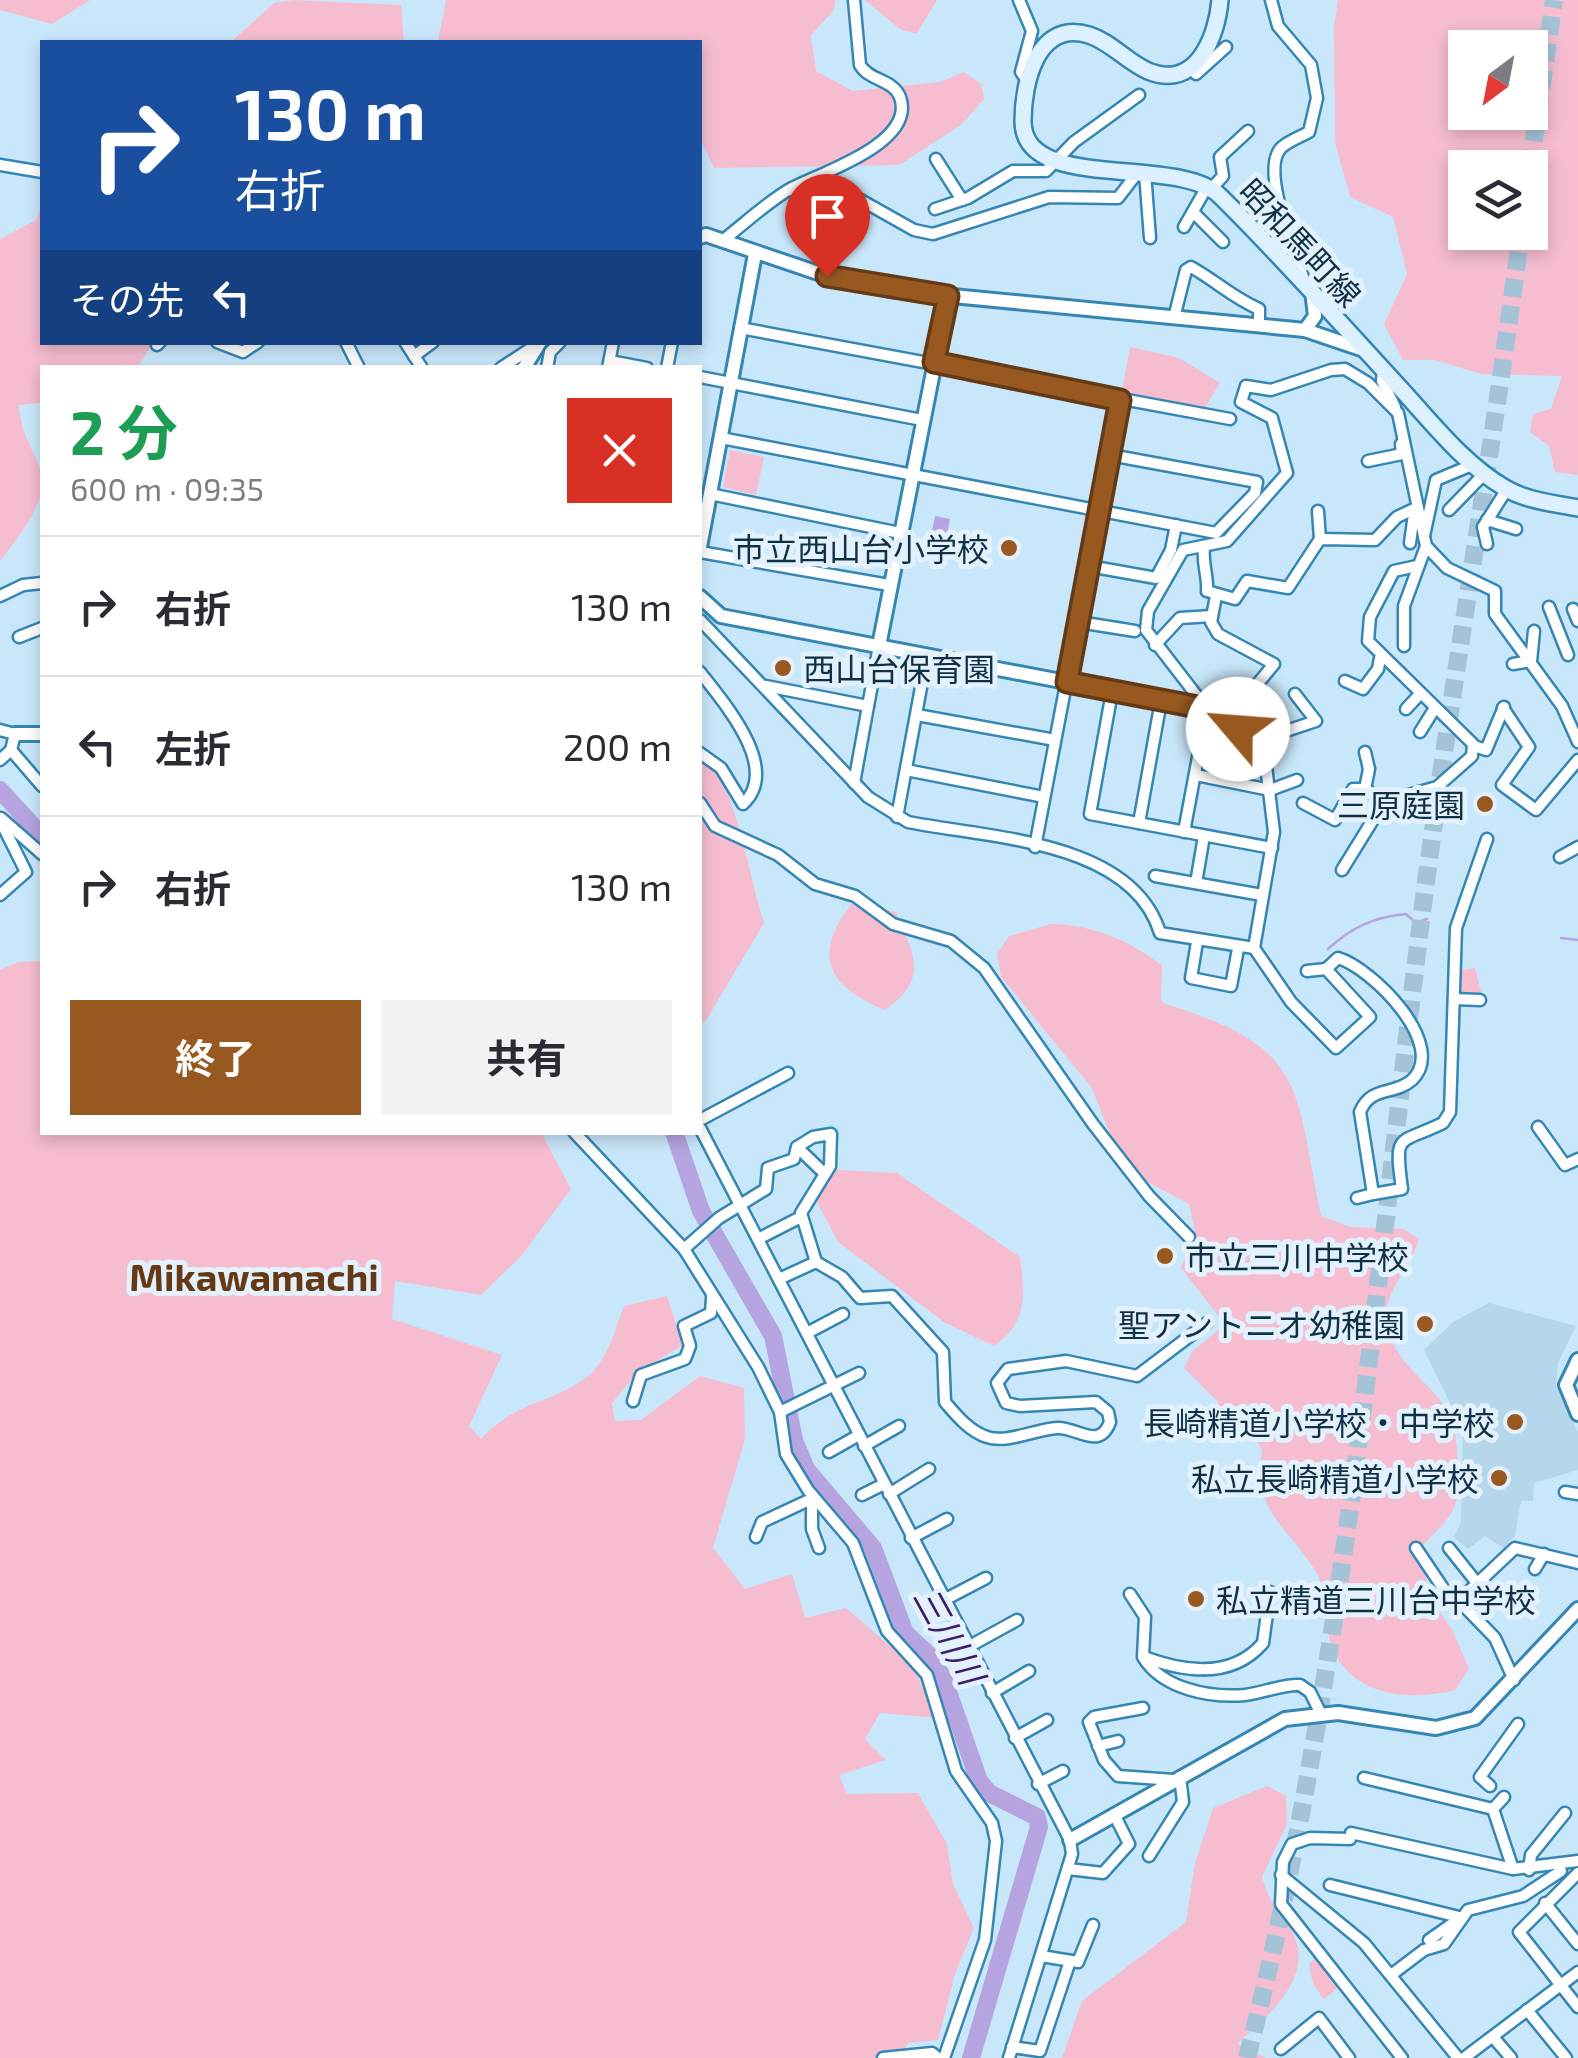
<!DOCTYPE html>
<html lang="ja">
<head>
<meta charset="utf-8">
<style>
  :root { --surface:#fff; --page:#f2f2f3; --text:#2b2b33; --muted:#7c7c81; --line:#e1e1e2; --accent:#985921 }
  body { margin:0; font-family:"Exo 2","Noto Sans JP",sans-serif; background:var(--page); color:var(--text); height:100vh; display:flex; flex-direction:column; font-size:38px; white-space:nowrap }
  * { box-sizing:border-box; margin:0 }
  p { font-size:32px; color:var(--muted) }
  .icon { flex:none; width:55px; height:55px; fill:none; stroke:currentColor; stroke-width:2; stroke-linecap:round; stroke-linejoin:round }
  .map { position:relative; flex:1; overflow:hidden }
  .sheet { position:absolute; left:40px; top:365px; width:662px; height:770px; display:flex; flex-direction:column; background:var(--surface); border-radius:0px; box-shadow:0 5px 15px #0003 }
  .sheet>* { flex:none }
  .hud { position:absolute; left:40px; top:40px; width:662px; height:305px; border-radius:0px; box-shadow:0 5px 15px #0003; background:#1a4fa0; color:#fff; overflow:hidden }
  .needle { width:65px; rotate:212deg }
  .controls { position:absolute; left:1448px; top:30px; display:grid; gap:20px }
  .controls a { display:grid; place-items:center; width:100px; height:100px; border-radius:0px; background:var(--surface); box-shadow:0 5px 15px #0003; font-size:50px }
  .pin { position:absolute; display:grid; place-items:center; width:85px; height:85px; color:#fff; margin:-102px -42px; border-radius:50% 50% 50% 0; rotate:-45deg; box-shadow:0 0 10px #0007 }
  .pin .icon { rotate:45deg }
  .me { position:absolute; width:110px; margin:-55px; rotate:297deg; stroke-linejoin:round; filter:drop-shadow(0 0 8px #0008) }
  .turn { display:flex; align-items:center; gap:35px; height:210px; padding:0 30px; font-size:45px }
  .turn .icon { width:130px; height:130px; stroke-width:2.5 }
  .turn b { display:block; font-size:70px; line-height:85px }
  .then { display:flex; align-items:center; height:95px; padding:0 30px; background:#0003; gap:20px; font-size:38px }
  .round { display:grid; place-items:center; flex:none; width:105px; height:105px; border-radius:0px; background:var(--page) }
  .summary { display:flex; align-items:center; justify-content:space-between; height:170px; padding:0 30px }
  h1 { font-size:60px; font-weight:700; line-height:75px; color:#1e9e55 }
  .primary-button { display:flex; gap:20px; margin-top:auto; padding:20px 30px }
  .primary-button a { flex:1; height:115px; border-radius:0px; background:var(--accent); color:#fff; font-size:40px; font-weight:700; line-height:115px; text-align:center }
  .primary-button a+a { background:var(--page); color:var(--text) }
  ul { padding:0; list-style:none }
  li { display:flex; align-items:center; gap:30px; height:140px; padding:0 30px; border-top:2px solid var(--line) }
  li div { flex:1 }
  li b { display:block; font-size:38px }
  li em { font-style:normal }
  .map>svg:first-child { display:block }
</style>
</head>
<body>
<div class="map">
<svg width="1578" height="2058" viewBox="0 0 1578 2058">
  <rect width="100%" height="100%" fill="#c9e7fb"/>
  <!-- built -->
  <path fill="#b5d6eb" d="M1489,1303l87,23 -18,37 -2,23 22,46v38l-44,13 -1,18h-12l-6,35 -11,12 -19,-12 -17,13 -14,-12 7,-15 2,-92 -39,-80 29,-28z"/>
  <!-- green -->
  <g fill="#f5bdcf" fill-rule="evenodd">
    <path d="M0,0h90l-38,24 -52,-14z"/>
    <path d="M293,0l108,5 3,37h-173l43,-39z"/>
    <path d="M446,0h390l-2,10 -23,25 5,36 37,20 87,-9 24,-10 17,12 3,15 -23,26 -62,40 -185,3 -14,-30v-96h-262z"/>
    <path d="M865,0h72l-21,34 -16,-5z"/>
    <path d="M1338,0h240v475l-23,-3 -6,-26 -19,-14 3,-18 18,-5 11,-33 -81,-2 -46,-14h-32l-19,-36 23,-50 -14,-57 -43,-20 -15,-55 -1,-115zM1465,48h65v64h-65zM1465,168h65v64h-65z"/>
    <path d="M42,204v138l111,1 -15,24 -96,1v35l-23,2c1,28 13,41 22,66 10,27 -25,69 -41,90v-322l36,-19z"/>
    <path d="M1130,347l49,11 41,25 -15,25 -83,-17z"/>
    <path d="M730,450l34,7 -8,38 -33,-8z"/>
    <path d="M1220,723l20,16 -6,37 -30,-5 9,-44z"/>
    <path d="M700,745c40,51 45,118 64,178l-59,99h-5z"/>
    <path d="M853,902l43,10c18,44 34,66 -11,98 -59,-24 -73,-56 -32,-108z"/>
    <path d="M1051,924c43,1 76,16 111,41l-1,35 4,4c142,43 129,80 156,212l30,11 52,2 16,10c-7,28 -38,54 -32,85 7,41 43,56 62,89 9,17 12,72 6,92 -4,14 -24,31 -34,42l8,51 23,31 17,40 -14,21c-44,11 -99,7 -121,-38 -12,-25 -5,-60 -19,-82 -31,-48 -61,-55 -53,-121l-9,-14 -30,-17 -5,-16 -34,-34 8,-16 33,-28 -44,-56 14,-36 -6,-28 -66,-35 -31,-81 -91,-111 -4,-23 12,-18z"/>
    <path d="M42,961v171h496l5,4 28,53 -49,66 -41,40 -86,-14 -3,38 110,36 -33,71 12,13c39,-41 72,-35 107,-63 20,-16 27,-47 36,-70l43,-10 16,49 -46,28 -25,30 3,18 26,-1 59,-44 44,12 1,51 -32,109 32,41 47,-15 13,44 41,-10 67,58 23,52 -56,-5 -15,26 21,21 -47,15 8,19 71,-1 29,51 6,40 21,44 -19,46 -17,66 -30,3 -8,15h-900v-1088l18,-8z"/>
    <path d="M1475,968l6,24 -20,1 1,-23z"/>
    <path d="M837,1170l60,3 123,84c5,38 8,65 -26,89l-50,-24 -106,-80 -22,-42z"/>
    <path d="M1267,1786l19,10 1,28 -25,53c8,26 12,27 26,48 33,49 -19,89 -51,119l29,14h-204l20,-57 104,-79 9,-59 18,-55z"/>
    <path d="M1315,1958l24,29 -15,12 -11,-15 -4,-19z"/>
  </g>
  <!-- water -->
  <path fill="#b5a4e0" d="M935,516l15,3 -7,35 -15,-3z"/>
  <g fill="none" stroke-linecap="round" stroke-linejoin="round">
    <!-- stream -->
    <g stroke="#b5a4e0" stroke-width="2.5">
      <path d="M1561,938l17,2"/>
      <path d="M1328,949c24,-22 46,-32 78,-35l10,9 11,-4"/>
    </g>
    <!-- river -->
    <g stroke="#b5a4e0" stroke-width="18">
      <path d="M0,790l42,46"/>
      <path d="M674,1132l27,79 72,125 21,104 12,29 67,79 32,85 27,25 13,25 34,98 10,12 48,24 2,10 -68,231"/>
    </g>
    <!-- motorway-tunnel -->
    <g stroke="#a4c3d7" stroke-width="18" stroke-dasharray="18 9" stroke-linecap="butt">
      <path d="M1530,168l24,-168"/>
      <path d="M1247,2058c95,-369 127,-759 174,-1137 29,-230 70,-458 100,-689"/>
    </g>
    <!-- minor casing -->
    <g stroke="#3686b4" stroke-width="15">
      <g id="minor">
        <path d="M1019,0l13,31 -11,41 7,10"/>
        <path d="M1271,0l7,26 33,39 6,33 -8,34c-9,5 -21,9 -28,16 -21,22 14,105 23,132"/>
        <path d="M1192,67l4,7 30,-27"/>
        <path d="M936,159l26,41"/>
        <path d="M0,165l42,7"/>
        <path d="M1145,173l5,65"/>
        <path d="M1212,188l11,-12 -3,-19 28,-26"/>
        <path d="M789,190l61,4 64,36 19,4 116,-37 69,1 20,-26"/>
        <path d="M935,209l33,-11 45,-27h33l28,-29 65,-47"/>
        <path d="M1193,212l30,30"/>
        <path d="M1184,227l24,-42"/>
        <path d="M722,241c22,-17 44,-38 68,-52 27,-15 127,-45 110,-92 -7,-18 -31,-16 -40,-32l-6,-65"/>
        <path d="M1174,318l12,-48 5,-3c25,14 42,31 68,42v17"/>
        <path d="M740,328l490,91"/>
        <path d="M217,342l26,10 15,-10"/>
        <path d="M346,342l13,26"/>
        <path d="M405,342l17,26"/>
        <path d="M157,345l3,-3"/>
        <path d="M414,356l19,-14"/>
        <path d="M610,361l37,7"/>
        <path d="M501,368l35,-23"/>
        <path d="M547,368l3,-16 10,-10"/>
        <path d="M608,368l5,-26"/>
        <path d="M667,368l5,-26"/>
        <path d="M1383,370l-1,11 13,26"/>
        <path d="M700,377l222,43"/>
        <path d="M721,438l495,95 39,-40 2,-11 -147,-27"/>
        <path d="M1368,461l34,-7 -1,-10"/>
        <path d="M710,494l190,39"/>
        <path d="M1449,510l35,-36"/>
        <path d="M1318,511l2,28"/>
        <path d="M1487,520l29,9"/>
        <path d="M1424,536l12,-56 36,-15"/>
        <path d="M1410,543l4,-29"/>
        <path d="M1487,544l-4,-17 24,-38"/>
        <path d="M1426,546l21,22 48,23v23l67,92 16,36"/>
        <path d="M1204,547c-2,17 4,28 3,44l28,8 12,-18 41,7 32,-49 55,1 22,-23 19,-9"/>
        <path d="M700,552l189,33"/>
        <path d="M1089,566l67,12 15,-28 5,-25"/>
        <path d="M0,596l23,-11 19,-2"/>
        <path d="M1216,596l-5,26 7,12 56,30 -47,57"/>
        <path d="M1549,607l19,48"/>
        <path d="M1573,609l5,12"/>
        <path d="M700,620l168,177 40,25c80,16 224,18 252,111l94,15"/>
        <path d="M1079,622l56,9"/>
        <path d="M19,637l23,-9"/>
        <path d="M1155,645l25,-27 32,-2"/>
        <path d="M1404,646v-40l22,-60 -28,-133 -30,-30 -23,-14 -14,1 -60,20 -25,-4 -5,16 31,16 15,55 -60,68 -44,9 -35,61 -2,19 61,79 31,20 27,29 9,74 -20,116 37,54 45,46 34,-31 -44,-48 12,-11c34,10 111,87 74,122 -18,16 -41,5 -52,32l13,82 29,-5c-8,-58 -4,-44 41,-66l7,-11 6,-184 31,-89"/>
        <path d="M1513,664l18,-3 3,-30"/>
        <path d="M700,672c23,30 82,96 43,132l-22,-36 -21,-15"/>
        <path d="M1345,681l18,8 15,-20 2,-11"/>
        <path d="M766,686l102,20"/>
        <path d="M1112,692l-22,122 182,34"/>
        <path d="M1503,708l26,39 -27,38 34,25 42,-50"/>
        <path d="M1406,709l14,-15"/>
        <path d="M917,715l138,25"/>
        <path d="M0,730l15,4 -4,16 -11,10"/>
        <path d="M1420,732l15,-24"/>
        <path d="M1253,742l63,-21 -21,-27"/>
        <path d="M1474,746l12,4 18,-43"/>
        <path d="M11,750l31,36"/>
        <path d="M906,770l138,27"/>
        <path d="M1196,775l74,15 27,-10"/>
        <path d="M854,783l25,-137"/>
        <path d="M1365,789l4,-20 -4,-17"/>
        <path d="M700,803l15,23 63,29 37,29 40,12 38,28 58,17 33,27 109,156 56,72 40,41"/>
        <path d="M1303,803l32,17 18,-31h12l19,13"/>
        <path d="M897,817l30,-162"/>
        <path d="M1,818l41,36"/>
        <path d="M0,820l26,52 -26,23"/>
        <path d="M1139,823l22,-122"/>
        <path d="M1184,832l23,-123"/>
        <path d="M1035,847l85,-447"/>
        <path d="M1560,857l18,-10"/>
        <path d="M1342,870l42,-68 53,-15 35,-31 1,-12 -105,-103 2,-24 24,-46 23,-5"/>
        <path d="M1155,876l107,19"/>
        <path d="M1196,883l8,-47"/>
        <path d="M1197,942l-6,36 40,8 7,-37"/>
        <path d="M1307,971l19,-2"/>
        <path d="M1454,999l26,1"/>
        <path d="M700,1120l88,-47"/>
        <path d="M1538,1127l27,38 13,-6"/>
        <path d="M700,1128l370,712 2,14 -63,204"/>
        <path d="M574,1132l110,117 74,118 22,45 6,42 22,36 45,53 34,88 40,44 29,96 36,52 4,18 -11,99 -41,118"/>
        <path d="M797,1147l28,27"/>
        <path d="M1357,1198l16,-4"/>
        <path d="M758,1239l39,-20"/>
        <path d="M684,1249l35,-31 47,-29 2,-21 26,-9 3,-12 16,-10 18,-3 -1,32 -29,47 15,49"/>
        <path d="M779,1279l37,-17 26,15 18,21 32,-2 51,56 2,50c11,13 25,30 42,35 20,7 49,-8 70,-9 21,-1 42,23 53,-6l-2,-10 -12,-10 -76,4 -14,-3 -9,-20 11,-14 58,-8 71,15 70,-53"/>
        <path d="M807,1333l36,-19"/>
        <path d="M633,1401l8,-26 44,-16 5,-13 -6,-20 27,-13 1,-15"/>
        <path d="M780,1412l79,-39"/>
        <path d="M864,1446l35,-20"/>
        <path d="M829,1452l30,-17"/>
        <path d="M1565,1492l13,2"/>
        <path d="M889,1494l40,-25"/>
        <path d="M862,1495l22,-11"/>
        <path d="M812,1496v33l7,19"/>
        <path d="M756,1537l6,-15 45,-21"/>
        <path d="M911,1538l36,-19"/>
        <path d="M1416,1548l33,49 12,4"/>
        <path d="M1449,1548l28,35"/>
        <path d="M1535,1569l9,-15"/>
        <path d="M1130,1594l15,23 -2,40c19,32 67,41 102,38 18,-2 37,-11 55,-10l10,7 11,22"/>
        <path d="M944,1600l42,-22"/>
        <path d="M968,1647l49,-27"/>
        <path d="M1144,1657c40,15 88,22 119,-14l7,-51"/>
        <path d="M1514,1680l-19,-42 -32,-33 1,-9 51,-48 63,15"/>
        <path d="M992,1693l37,-22"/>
        <path d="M1143,1708l-49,9 -5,5 15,38 14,16 56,4"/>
        <path d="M1015,1738l32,-18"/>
        <path d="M1098,1746l20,-5"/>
        <path d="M1364,1778l129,31"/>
        <path d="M1038,1784l25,-13"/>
        <path d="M1490,1786l-10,-9 38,-53"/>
        <path d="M1493,1809l20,60"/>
        <path d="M1493,1809l11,-12"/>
        <path d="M1351,1833l162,36 65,-8"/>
        <path d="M1350,1839l-40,-1 -18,6 -9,18 -2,42 121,154"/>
        <path d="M1149,1856l34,-54 -3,-25"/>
        <path d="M1068,1869l35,4 26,-29 -15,-30"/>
        <path d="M1529,1870l2,-15 34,-42"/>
        <path d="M1578,1873l-59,59 59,75"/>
        <path d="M1281,1875l83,68 94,115"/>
        <path d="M1330,1885l129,32"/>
        <path d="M1545,1903l33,41"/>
        <path d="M1429,1940l30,-21"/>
        <path d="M1041,1956l37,6 15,-37"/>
        <path d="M1391,1975l33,-25 20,-6 24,-34 55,-14 38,-25"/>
        <path d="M1527,2010l39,48"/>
        <path d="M1493,2037l18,21"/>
        <path d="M1012,2047l28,4 29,-87"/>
        <path d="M1281,2049l38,-31 30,40"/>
        <path d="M883,2058l49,-5 6,5"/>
        <path d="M1464,2058l114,-86"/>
      </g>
    </g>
    <!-- tertiary casing -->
    <g stroke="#3686b4" stroke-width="18">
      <g id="tertiary">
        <path d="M700,237l6,-2 121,41 63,14 415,40 10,-14 -3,-25"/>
        <path d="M1305,330l59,20"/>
        <path d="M524,368l16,-26"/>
        <path d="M700,547l55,-293"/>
        <path d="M700,597l21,19 486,93"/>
        <path d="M879,646l69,-350"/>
        <path d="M15,734h27"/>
        <path d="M1578,1360l-12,25 12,29"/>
        <path d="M1070,1840l215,-121 53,-6 98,15 39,-10 103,-109"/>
      </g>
    </g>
    <!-- secondary casing -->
    <g stroke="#3686b4" stroke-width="20">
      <path id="secondary" d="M1220,0c-3,37 -24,91 -72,71 -21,-9 -37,-29 -59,-36 -52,-16 -66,48 -66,86 0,73 155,33 197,75 63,62 121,128 181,193 32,35 63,75 104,99 22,13 48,15 73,20"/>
    </g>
    <!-- minor -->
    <use href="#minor" stroke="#fff" stroke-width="10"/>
    <!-- tertiary -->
    <use href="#tertiary" stroke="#fff" stroke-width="12"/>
    <!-- secondary -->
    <use href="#secondary" stroke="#dcf0fd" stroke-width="15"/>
  </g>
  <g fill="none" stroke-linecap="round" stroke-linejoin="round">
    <!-- route casing -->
    <g stroke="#633a15" stroke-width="25">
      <path id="route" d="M827,276l121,20 -14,66 186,38 -53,282 141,27 30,20"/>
    </g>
    <!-- route -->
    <use href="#route" stroke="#985921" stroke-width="18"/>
  </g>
  <!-- markers -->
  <g fill="#985921" stroke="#e3f1fc" stroke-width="4">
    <circle cx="1009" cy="548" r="10"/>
    <circle cx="783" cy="668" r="10"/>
    <circle cx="1485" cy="804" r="10"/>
    <circle cx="1165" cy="1256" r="10"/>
    <circle cx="1425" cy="1324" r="10"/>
    <circle cx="1515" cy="1422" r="10"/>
    <circle cx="1499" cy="1478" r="10"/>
    <circle cx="1196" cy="1599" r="10"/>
  </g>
  <g text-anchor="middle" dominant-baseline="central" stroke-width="10" stroke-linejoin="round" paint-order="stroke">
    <!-- street labels -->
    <g font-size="32" fill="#103145" stroke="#e3f1fc">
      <text transform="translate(1301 242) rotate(47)">昭和馬町線</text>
    </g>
    <!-- poi labels -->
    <g font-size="32" fill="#103145" stroke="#e3f1fc" text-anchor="end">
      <text x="989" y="548">市立西山台小学校</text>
      <text x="803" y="668" text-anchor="start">西山台保育園</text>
      <text x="1465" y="804">三原庭園</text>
      <text x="1185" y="1256" text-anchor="start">市立三川中学校</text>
      <text x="1405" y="1324">聖アントニオ幼稚園</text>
      <text x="1495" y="1422">長崎精道小学校・中学校</text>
      <text x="1479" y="1478">私立長崎精道小学校</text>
      <text x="1216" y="1599" text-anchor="start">私立精道三川台中学校</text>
    </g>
    <!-- water labels -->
    <g font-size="35" font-style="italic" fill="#3a1e64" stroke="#e3f1fc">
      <text transform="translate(950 1635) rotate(61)">三川川</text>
    </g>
    <!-- quarter labels -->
    <g font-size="38" font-weight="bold" fill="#653914" stroke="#e3f1fc">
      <text x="254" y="1276">Mikawamachi</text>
    </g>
  </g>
</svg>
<div class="controls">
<a><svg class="needle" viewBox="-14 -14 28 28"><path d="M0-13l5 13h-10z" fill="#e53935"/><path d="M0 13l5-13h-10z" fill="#7c7c81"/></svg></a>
<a><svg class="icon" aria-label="layers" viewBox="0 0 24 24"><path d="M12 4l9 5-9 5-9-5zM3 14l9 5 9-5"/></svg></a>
</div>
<div class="pin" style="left:827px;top:276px;background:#d93025"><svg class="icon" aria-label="arrive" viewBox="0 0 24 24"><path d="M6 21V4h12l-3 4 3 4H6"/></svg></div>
<svg class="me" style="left:1238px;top:729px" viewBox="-20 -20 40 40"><circle r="19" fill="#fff"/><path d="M0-13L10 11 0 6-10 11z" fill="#985921"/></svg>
<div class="hud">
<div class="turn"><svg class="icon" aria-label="right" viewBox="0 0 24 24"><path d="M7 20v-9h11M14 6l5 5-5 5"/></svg><div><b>130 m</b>右折</div></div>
<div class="then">その先<svg class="icon" aria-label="left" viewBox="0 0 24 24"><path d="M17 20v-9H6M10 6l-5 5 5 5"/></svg></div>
</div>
<section class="sheet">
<div class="summary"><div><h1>2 分</h1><p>600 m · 09:35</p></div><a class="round" style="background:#d93025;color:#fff"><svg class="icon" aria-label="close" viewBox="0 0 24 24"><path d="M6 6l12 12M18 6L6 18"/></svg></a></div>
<ul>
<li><svg class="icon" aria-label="right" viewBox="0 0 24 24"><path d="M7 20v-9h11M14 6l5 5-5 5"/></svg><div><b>右折</b></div><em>130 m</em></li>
<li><svg class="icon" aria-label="left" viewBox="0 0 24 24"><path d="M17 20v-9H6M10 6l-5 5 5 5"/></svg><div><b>左折</b></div><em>200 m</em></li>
<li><svg class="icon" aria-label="right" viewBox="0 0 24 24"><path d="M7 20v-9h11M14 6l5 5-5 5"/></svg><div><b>右折</b></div><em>130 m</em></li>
</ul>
<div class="primary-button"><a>終了</a><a>共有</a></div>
</section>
</div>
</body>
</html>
